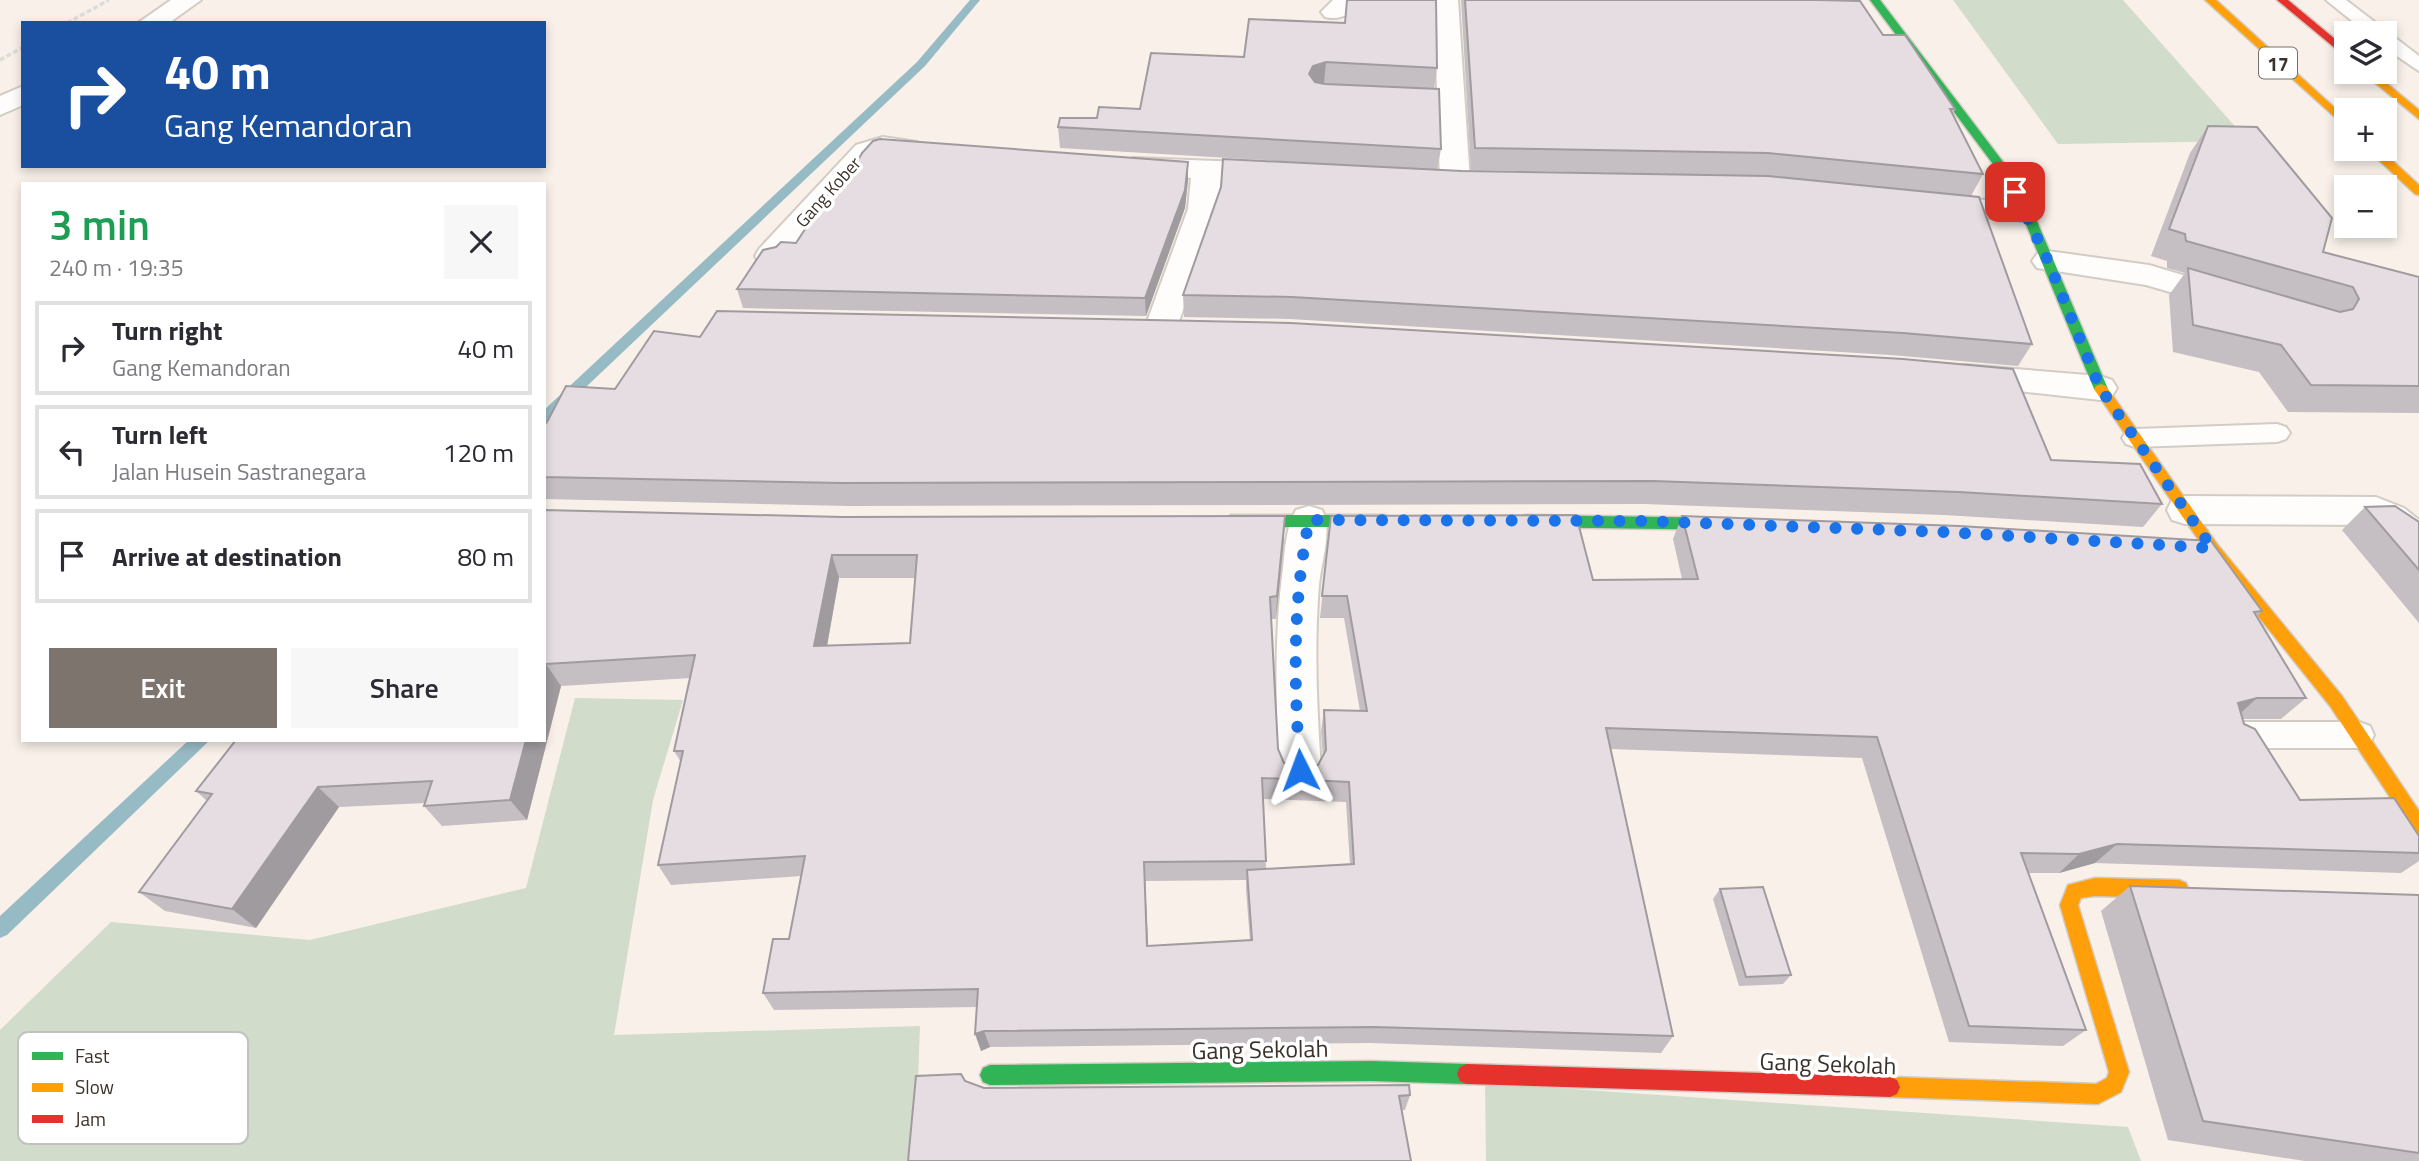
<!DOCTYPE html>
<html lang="en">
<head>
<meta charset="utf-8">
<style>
  :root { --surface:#fff; --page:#f7f7f7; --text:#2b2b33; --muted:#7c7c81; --line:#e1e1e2; --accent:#7d746d }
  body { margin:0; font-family:"Titillium Web",sans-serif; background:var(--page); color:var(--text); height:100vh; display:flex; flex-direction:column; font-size:26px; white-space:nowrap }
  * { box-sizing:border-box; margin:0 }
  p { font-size:23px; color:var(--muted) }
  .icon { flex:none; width:38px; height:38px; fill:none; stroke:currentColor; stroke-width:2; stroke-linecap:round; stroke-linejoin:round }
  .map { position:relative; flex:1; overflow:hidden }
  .drawer { position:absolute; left:21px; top:182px; width:525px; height:560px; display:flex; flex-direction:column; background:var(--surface); border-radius:0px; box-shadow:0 4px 10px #0003 }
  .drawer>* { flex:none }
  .banner { position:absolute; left:21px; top:21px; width:525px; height:147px; border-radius:0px; box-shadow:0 4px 10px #0003; background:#1a4fa0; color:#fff; overflow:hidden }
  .tools { position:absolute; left:2334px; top:21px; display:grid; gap:14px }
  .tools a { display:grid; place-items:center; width:63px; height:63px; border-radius:0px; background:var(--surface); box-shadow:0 4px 10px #0003; font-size:35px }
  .pin { position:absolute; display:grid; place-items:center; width:60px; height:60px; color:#fff; margin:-30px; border-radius:14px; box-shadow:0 4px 10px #0006 }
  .me { position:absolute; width:77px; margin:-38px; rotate:357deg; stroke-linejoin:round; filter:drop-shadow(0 0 5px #0008) }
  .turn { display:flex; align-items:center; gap:24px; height:147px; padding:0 28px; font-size:32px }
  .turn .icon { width:91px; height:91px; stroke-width:2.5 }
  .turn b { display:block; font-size:49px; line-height:60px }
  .round { display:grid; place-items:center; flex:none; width:74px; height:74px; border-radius:0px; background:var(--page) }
  .summary { display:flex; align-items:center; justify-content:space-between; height:119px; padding:0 28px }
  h1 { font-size:42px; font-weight:600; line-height:52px; color:#1e9e55 }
  .action { display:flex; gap:14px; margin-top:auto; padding:14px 28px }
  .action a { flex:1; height:80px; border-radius:0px; background:var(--accent); color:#fff; font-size:28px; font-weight:600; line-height:80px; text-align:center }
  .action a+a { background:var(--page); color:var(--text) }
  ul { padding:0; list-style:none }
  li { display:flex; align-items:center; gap:21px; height:94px; margin:0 14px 10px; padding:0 14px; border:4px solid var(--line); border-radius:0px }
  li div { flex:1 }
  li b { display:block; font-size:26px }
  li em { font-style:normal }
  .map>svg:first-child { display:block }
</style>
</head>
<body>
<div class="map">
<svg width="2419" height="1161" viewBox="0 0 2419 1161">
  <rect width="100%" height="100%" fill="#f8f0e9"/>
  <!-- green -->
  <g fill="#d1dccb">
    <path d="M1953,0h170l125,141 -190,3z"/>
    <path d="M575,698l108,2 -30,100 -39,235 306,-9 -5,135h-915v-131l111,-108 199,18 216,-52z"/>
    <path d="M1485,1083l643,44 13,34h-655z"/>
  </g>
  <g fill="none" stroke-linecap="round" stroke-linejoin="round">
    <!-- stream -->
    <g fill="#97bbc5" fill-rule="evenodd">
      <path d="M970,0h10l-55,66 -376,356 -5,1v-13l373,-348z"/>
      <path d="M189,740h21l-203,195 -7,3v-22z"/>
    </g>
    <!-- lane casing -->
    <g stroke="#d3ccc5" stroke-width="4">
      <g id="lane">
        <path d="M2326,0h20l73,56v15l-34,-23v-15h-18z"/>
        <path d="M2277,424l9,3 4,6 -4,6 -9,3 -142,5 -9,-3 -4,-6 4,-6 9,-3z"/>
        <path d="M2234,722h125l11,4 4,9 -4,9 -11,4h-125l-11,-4 -4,-9 4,-9z"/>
      </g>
    </g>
    <!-- street casing -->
    <g stroke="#d3ccc5" stroke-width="4">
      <g id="street">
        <path d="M171,0h30l-32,23h-31z"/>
        <path d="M1333,0h28c-8,13 -20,21 -36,17l-4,-5z"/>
        <path d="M1434,0h24l12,181 -5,6 -10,3 -10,-3 -5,-6z"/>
        <path d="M23,86v19l-23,10v-19z"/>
        <path d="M883,137l34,5 4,6 -4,6 -41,3 -95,106 -11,3 -11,-3 -4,-7 4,-7 97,-104z"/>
        <path d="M1134,158l140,5 10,3 4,6 -4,6 -63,1 -3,30 -42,121 -4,8 -12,3 -12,-3 -4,-8 44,-121 3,-31 -67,-5 -4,-6 4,-6z"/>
        <path d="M1931,196l96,7 11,3 4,6 -4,6 -11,3 -107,-10 -4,-6 4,-6z"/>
        <path d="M2048,251l101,14 87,26 5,7 -5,7 -11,3 -79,-23 -109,-17 -5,-7 5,-7z"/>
        <path d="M1966,365l134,11 12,4 5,8 -5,8 -12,4 -146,-16 -5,-8 5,-8z"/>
        <path d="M2185,496l191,1 28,11 15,12v34l-13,-4 -35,-25 -186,-1 -13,-4 -5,-10 5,-10z"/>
        <path d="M1309,506l13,4c11,20 -1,52 -3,75 -5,61 -2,123 2,185l-6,13 -15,6 -15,-6 -6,-13c-3,-67 -5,-135 4,-202 2,-19 3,-41 13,-58z"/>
      </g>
    </g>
    <!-- fast casing -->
    <g stroke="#d3ccc5" stroke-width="3">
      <g id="fast">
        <path d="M1870,0h10l130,171 23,41 75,177 -2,3 -5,2 -7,-5 -73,-177 -22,-40z"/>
        <path d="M1231,515h154l8,6 -8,6h-154l-8,-6z"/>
        <path d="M1525,515l206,3 8,6 -8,6 -206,-3 -8,-6z"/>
        <path d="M1371,1061l96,3 7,3 3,7 -3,7 -7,3 -96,-3 -381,4 -7,-3 -3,-7 3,-7 7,-3z"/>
      </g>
    </g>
    <!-- slow casing -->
    <g stroke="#d3ccc5" stroke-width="3">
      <g id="slow">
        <path d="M2205,0h11l131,119v9z"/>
        <path d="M2362,72h11l46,38v9z"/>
        <path d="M2367,149h13l39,36v10l-4,-1z"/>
        <path d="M2101,384l5,2 111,158 125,152 77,115v23l-6,-2 -83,-126 -123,-154 -111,-160 -2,-3 2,-3z"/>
        <path d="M2095,878l84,2 7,3 2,6 -2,6 -7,3 -84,-2 -14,2 -3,7 51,167 -8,20 -23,12 -208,-7 -7,-3 -3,-7 3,-7 7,-3 206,7 11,-6 2,-6 -49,-167 8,-20z"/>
      </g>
    </g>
    <!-- jam casing -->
    <g stroke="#d3ccc5" stroke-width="3">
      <g id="jam">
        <path d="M2277,0h11l59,49v9z"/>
        <path d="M1467,1064l423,13 7,3 3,7 -3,7 -7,3 -423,-13 -7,-3 -3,-7 3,-7z"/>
      </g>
    </g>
    <!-- path -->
    <g stroke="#dedcd9" stroke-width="3.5" stroke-dasharray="5 2.5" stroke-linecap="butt">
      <path d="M67,23l42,-23"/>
      <path d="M0,60l23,-13"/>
    </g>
    <!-- lane -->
    <use href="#lane" fill="#fefdfc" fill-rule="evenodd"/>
    <!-- street -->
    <use href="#street" fill="#fefdfc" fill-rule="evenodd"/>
    <!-- fast -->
    <use href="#fast" fill="#30b455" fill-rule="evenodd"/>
    <!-- slow -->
    <use href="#slow" fill="#ff9f0a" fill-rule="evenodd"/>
    <!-- jam -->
    <use href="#jam" fill="#e5322d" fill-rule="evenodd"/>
  </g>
  <!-- wall -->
  <g fill="#c5bec2" fill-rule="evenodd">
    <path d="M1461,0h378l44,35 72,74 -2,6 30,59 -12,22 61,148 -14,22 -127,-11 -601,-36 -106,-2 -1,-22 231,-126 -354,-21 -2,-21 82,-18 11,-56 286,15 -3,21 7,60 -4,21 331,6 -297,-6z"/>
    <path d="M2208,126l115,126 96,25v136l-131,-1 -29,-40 -86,-20 -4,-57 16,-22 -18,-5v-7l-16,-5 39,-103z"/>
    <path d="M1188,180l-3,28 -39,108 -403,-8 -6,-19 59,-46z"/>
    <path d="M700,337l1351,123 111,44 -19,23 -199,-12 -300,-11 -795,2 -305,-7v-74l71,-36z"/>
    <path d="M2365,507l54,15v101l-77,-93z"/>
    <path d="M544,510l298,7 443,-1 -9,103h-5l7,130 6,14 17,8 17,-6 5,-8 -2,-26 3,-21 36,1 -16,-93h-24l11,-102 262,64 89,-1 -9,-40 9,-23 580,95 -5,5 49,82 -25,21h-38l1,5 56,76 119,36v25l-18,12 -306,-10 -36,10h-31l58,157 -23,16 -114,-4 -87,-284 -251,-9 62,287 -12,17 -290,-10 -381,4 -9,4 -4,-44 -203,3 -11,-17 26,-54 12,-63 -130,9 -13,-20 23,-103 -7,-11 16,-73 -129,8 -34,134 -85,6 -18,-20 1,-3 -86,4 -83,121 -91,-17 -26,-19 68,-91 -11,-10 348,-51zM839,578h76l-5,65 -83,3zM1263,799l83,3 4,62 -84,5zM1246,880v9l4,52 -102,5 -3,-65z"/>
    <path d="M2130,886l289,9v266h-114l-137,-21 -67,-229z"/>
    <path d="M1720,889l71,86 -8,9 -44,2 -26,-87z"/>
    <path d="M965,1081l19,7 426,7 -5,15 -497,51z"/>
  </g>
  <!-- shaded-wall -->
  <g fill="#a09b9e">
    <path d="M1326,62l-2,21 -12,4 -3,-13 4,-8z"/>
    <path d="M1188,162v18l-3,28 -39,108 -1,-18z"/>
    <path d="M1285,516l-1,23 -8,80 1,-23z"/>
    <path d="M832,555l7,23 -16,90 -9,-22z"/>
    <path d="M546,664l15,22 -34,134 -17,-20 16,-60h18v-67z"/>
    <path d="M2257,698l-23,21 4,-16z"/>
    <path d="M318,787l21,20 -83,121 -24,-19z"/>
    <path d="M2117,844l-22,19 -36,10 20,-19z"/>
    <path d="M1144,862l1,19 4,83 -2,-18z"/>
    <path d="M984,1031l6,16 -9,4 -6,-17z"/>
  </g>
  <!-- building -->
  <g fill="#e5dde2" stroke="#a09b9e" stroke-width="2" fill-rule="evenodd">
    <path d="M1347,0h89l1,68 -111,-6 -13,4 -4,8 6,8 10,2 114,5 2,60 -383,-22 2,-9h37l2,-11 41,2 11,-56 93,4 5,-38 96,4z"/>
    <path d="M1465,0h352l43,1 23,34h22l50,74h-5l33,65 -215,-21 -293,-5z"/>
    <path d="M2208,126l49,1 75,91 -9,34 96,25v109l-108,-1 -30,-40 -88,-20 -5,-57 152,44 13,-3 6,-10 -6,-12 -167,-46 -1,-7 -16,-5z"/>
    <path d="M880,139l308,23 -3,28 -40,108 -408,-9 26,-39 13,-3 5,-5 15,1 42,-64h10l14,-26 11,-12z"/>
    <path d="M1223,159l239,12 306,5 211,21 53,147 -129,-11 -611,-36 -109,-2 38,-108z"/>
    <path d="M717,311l574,12 612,36 110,10 38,91 89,4 22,40 -203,-12 -306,-11 -811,2 -298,-6v-52l3,-3 19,-36 49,3 39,-58 46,6z"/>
    <path d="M2395,506l24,16v48l-54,-63z"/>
    <path d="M544,510l298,7 443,-1 -8,80 -7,1 8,152 6,14 17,8 17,-6 8,-15 -2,-40 43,1 -20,-115h-25l9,-80 245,-1 17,65 105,-1 -16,-63 277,10 252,15 51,70 -8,1 52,86h-49l-19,5 6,21 11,5 45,71 94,-2 25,38v17l-302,-9 -38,10 -58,-1 65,177 -117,-4 -92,-289 -271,-9 67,308 -298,-9 -391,4 -9,3 3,-45 -215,4 10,-54h16l16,-83 -147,9 25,-114h-9l21,-96 -149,9 -2,9zM832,555h85l-7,88 -96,3zM1262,778l87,4 5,82 -107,6 5,70 -105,6 -3,-84 122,-1z"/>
    <path d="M236,740h290l-16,60 -86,6 8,-25 -114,6 -86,122 -93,-17 73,-98 -16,-3z"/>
    <path d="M2130,886l289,9v258l-216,-32z"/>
    <path d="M1763,887l28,88 -45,2 -26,-88z"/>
    <path d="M961,1074l4,7 19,7 425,-3 1,10 -11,1 12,65h-503l8,-85z"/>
  </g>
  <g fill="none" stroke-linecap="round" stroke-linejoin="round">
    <!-- route -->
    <path stroke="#1a73e8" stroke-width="12" stroke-dasharray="0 21.6" d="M1300,770c-6,-87 -8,-164 9,-250l335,1 300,11 268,16 -112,-160 -52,-127 -33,-69"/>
  </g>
  <g text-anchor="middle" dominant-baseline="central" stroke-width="7" stroke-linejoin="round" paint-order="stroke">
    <!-- far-street labels -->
    <g font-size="18" fill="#3b322a" stroke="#fff">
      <text transform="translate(828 192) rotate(-48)">Gang Kober</text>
    </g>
    <!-- shield labels -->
    <rect fill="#fff" stroke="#76706a" stroke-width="2" x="2259" y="47.5" width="38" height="31" rx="5"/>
    <g font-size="19" font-weight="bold" fill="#3b322a">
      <text x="2278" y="63">17</text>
    </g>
    <!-- near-street labels -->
    <g font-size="24" fill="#3b322a" stroke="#fff">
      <text transform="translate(1260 1049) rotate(-1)">Gang Sekolah</text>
      <text transform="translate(1828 1063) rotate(2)">Gang Sekolah</text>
    </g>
  </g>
  <!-- legend -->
  <rect x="18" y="1032" width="230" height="112" rx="10" fill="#fff" stroke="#c4c2bf" stroke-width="2"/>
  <rect x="32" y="1052" width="31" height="8" fill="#30b455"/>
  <rect x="32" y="1083" width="31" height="9" fill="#ff9f0a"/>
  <rect x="32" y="1115" width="31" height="8" fill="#e5322d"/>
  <g font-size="19" fill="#3b322a">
    <text x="75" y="1063">Fast</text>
    <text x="75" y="1094">Slow</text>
    <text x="75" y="1126">Jam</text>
  </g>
</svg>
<div class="tools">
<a><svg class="icon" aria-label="layers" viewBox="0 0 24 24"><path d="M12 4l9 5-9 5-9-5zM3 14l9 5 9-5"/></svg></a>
<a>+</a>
<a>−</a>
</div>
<div class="pin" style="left:2015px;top:192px;background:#d93025"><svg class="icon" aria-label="arrive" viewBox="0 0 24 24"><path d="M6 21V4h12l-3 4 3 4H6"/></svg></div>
<svg class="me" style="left:1300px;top:770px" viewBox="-20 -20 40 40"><path d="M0-17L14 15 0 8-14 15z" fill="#1a73e8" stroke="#fff" stroke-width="4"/></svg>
<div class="banner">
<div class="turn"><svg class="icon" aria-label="right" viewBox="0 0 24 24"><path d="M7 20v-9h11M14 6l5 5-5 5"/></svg><div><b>40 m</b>Gang Kemandoran</div></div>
</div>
<section class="drawer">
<div class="summary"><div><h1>3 min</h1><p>240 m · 19:35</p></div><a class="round"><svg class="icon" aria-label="close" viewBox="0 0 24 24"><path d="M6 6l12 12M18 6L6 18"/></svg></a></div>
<ul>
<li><svg class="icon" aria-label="right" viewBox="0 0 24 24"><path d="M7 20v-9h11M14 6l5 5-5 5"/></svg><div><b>Turn right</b><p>Gang Kemandoran</p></div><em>40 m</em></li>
<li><svg class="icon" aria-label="left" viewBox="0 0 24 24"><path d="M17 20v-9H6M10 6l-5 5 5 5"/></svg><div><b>Turn left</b><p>Jalan Husein Sastranegara</p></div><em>120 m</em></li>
<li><svg class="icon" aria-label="arrive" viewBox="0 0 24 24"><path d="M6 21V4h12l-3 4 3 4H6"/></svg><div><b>Arrive at destination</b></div><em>80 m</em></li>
</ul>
<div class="action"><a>Exit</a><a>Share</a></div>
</section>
</div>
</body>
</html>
